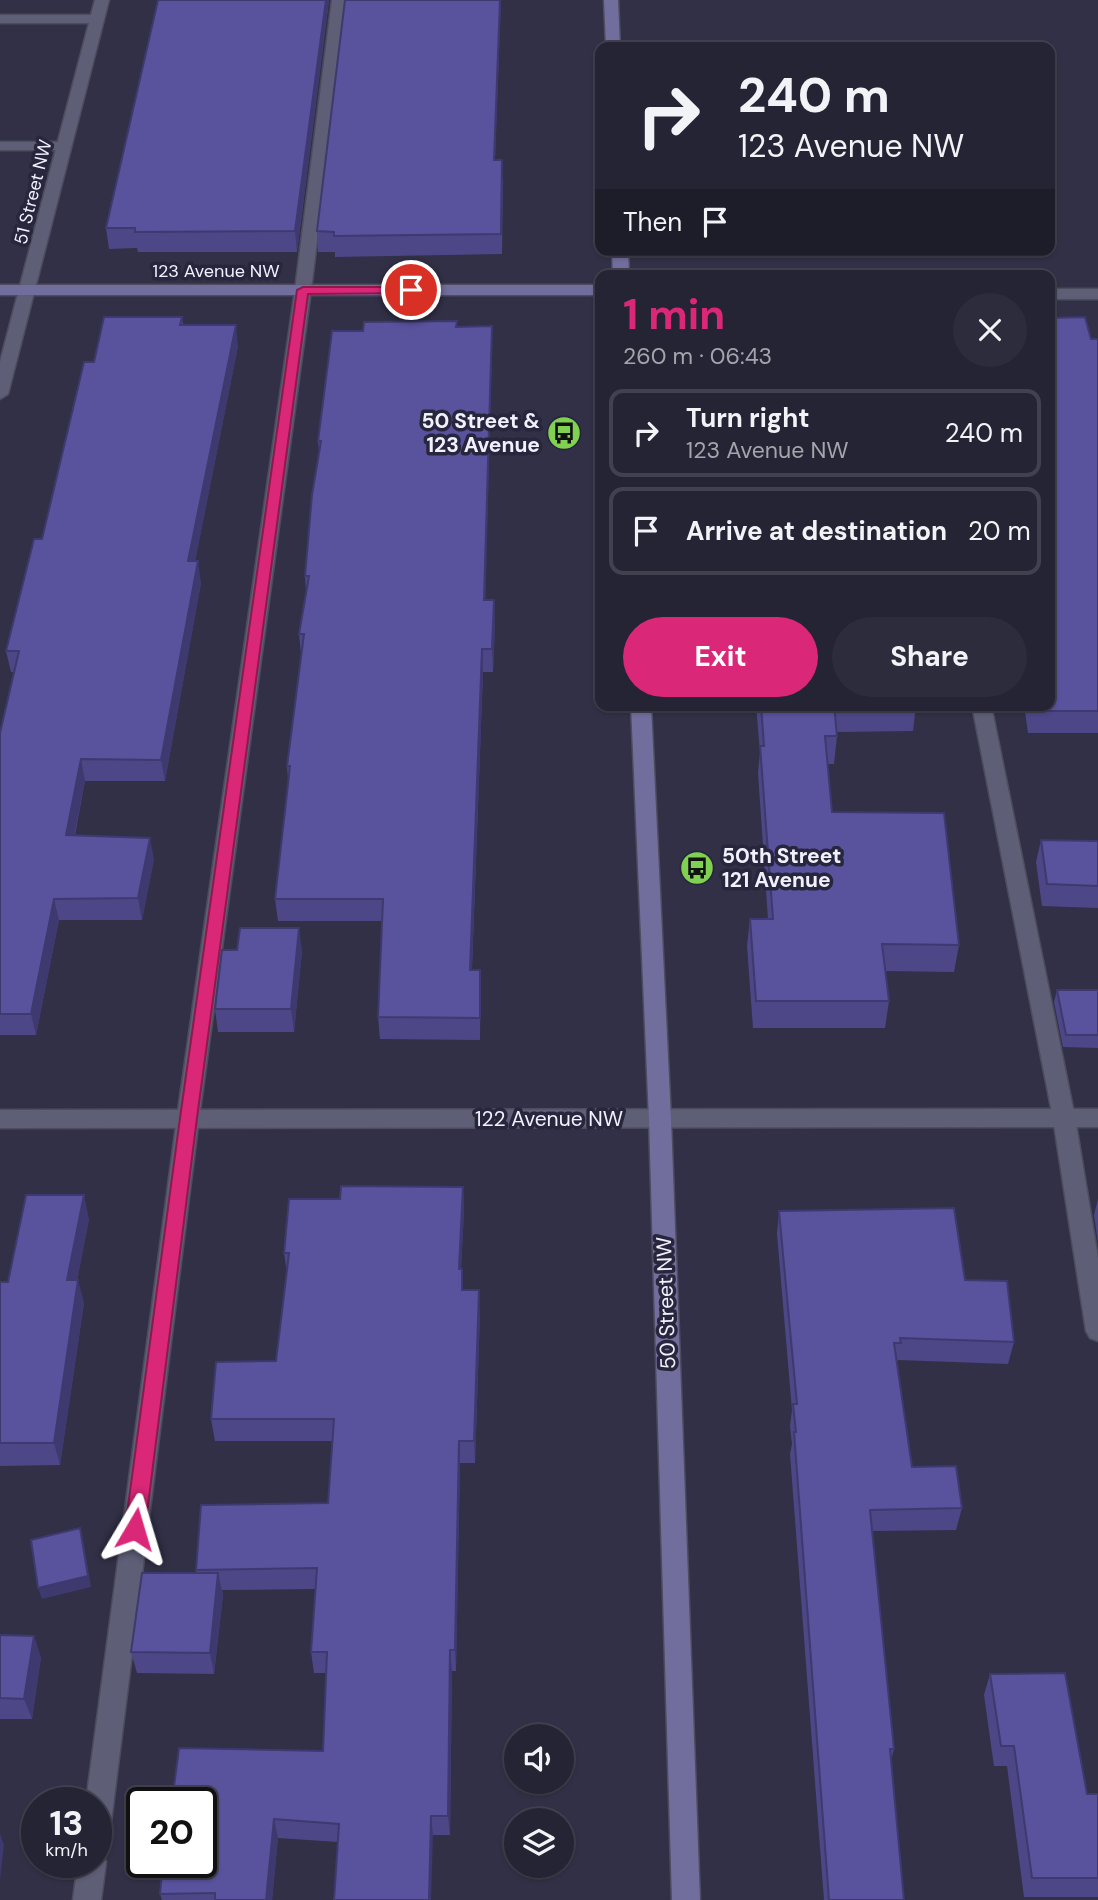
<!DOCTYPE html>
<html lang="en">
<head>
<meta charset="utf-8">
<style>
  :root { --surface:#252434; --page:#2d2c3c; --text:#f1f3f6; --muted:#a3a4ac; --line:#42414f; --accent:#db2777 }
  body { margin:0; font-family:"DM Sans",sans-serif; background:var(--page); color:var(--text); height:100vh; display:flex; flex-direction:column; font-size:26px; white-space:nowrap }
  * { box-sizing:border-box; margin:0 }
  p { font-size:23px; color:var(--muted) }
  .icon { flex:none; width:38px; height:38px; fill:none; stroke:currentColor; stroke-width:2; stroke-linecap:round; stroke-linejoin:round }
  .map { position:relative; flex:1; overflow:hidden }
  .details { position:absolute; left:595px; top:270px; width:460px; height:441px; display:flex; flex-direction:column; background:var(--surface); border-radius:14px; box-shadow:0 2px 5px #0004,0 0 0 2px var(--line) }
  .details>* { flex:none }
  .hud { position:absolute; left:595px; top:42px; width:460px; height:214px; border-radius:14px; box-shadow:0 2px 5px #0004,0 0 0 2px var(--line); background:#252434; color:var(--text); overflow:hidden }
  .tools { position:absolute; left:504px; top:1724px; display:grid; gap:14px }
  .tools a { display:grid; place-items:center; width:70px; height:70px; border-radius:50%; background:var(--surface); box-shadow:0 2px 5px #0004,0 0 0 2px var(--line); font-size:35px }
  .speed { position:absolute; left:21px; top:1787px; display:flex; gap:14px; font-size:35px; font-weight:700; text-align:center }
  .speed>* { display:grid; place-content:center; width:91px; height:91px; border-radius:50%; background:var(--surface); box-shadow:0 2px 5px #0004,0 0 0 2px var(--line); line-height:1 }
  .speed small { font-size:18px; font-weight:400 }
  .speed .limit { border:4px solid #111; border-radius:10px; background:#fff; color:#111 }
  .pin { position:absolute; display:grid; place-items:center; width:60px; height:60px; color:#fff; margin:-30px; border:4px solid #fff; border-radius:50%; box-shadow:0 2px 7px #0007 }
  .me { position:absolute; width:77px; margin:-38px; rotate:7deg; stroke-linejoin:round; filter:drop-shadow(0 0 5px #0008) }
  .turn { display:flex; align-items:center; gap:24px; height:147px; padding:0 28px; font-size:32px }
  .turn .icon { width:91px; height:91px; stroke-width:2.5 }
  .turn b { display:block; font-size:49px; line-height:60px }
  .then { display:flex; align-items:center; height:66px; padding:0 28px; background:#0003; gap:14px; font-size:26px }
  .round { display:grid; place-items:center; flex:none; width:74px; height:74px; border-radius:37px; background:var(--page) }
  .summary { display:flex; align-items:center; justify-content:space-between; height:119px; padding:0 28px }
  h1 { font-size:42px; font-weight:700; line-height:52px; color:var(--accent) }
  .action { display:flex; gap:14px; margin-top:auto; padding:14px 28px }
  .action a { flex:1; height:80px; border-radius:42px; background:var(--accent); color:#fff; font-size:28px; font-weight:700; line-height:80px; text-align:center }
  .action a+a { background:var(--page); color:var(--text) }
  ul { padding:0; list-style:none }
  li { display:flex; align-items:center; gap:21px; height:88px; margin:0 14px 10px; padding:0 14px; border:4px solid var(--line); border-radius:14px }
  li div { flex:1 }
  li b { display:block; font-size:26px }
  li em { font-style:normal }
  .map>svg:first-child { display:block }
</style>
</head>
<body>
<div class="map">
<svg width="1098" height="1900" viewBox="0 0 1098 1900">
  <rect width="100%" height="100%" fill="#313046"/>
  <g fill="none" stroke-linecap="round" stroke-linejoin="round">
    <!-- lane casing -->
    <g stroke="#4d4c5e" stroke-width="3">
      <g id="lane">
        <path d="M332,0h14l-35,290 -112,828 -89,712 -4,10 -10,4v-42h-10l91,-684 118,-828z"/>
        <path d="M0,142h64l7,4 -7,4h-64z"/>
        <path d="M972,705h19l84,413 23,140v83l-8,-3 -4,-7 -33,-213z"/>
        <path d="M96,1850l6,2 4,10 -5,38h-28l5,-38h18z"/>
      </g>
    </g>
    <!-- street casing -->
    <g stroke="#4d4c5e" stroke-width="3">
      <g id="street">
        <path d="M95,0h14l-101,394 -8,5v-37l89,-339h-89v-8h91z"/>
        <rect x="1050" y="289" width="48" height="10"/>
        <path d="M1098,1109v18l-1098,1v-18z"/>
      </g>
    </g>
    <!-- secondary casing -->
    <g stroke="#4d4c5e" stroke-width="3">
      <g id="secondary">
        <path d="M604,0h14l2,47h-14z"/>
        <path d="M612,250h16l1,25h-16z"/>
        <rect x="0" y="285" width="600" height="10"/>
        <path d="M631,705h20l20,414 29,781h-28l-23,-781z"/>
      </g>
    </g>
    <!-- lane -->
    <use href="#lane" fill="#5e5e77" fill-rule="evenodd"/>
    <!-- street -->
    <use href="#street" fill="#5e5e77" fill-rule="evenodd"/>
    <!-- secondary -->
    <use href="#secondary" fill="#716e9e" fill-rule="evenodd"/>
  </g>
  <!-- wall -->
  <g fill="#4d4787">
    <path d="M158,0h171l-32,252h-159l-1,-4 -28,1 -3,-21z"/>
    <path d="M345,0h156l-6,160 8,20 -1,74 -167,3v-5h-17l-1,-21z"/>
    <path d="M182,317l1,8 55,21 -43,215 6,22 -36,198h-80l-10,54 79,24 -12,61h-83l-23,115h-36v-302l14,-61h-3l-5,-21 36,-112 52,-177z"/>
    <path d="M492,326v22l-7,252h9l1,23 -2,49h-10l-11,298h8v70l-100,-1 -2,-22 4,-96h-104l-3,-22 13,-118 -1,-15 14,-112 -2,-20 7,-41 -1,-17 14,-124 -1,-11 45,-110 94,-4z"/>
    <path d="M1091,339h7v394h-70l-4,-28h26z"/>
    <path d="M756,705h160l-3,26 -76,1v4l-3,28h-6l4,48 127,133 -5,27 -69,-1 4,30 -4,27h-132l-6,-82 3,-27h18l-10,-146 2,-21z"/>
    <path d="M1041,840l57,1v67l-56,-2 -6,-44z"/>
    <path d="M237,950l65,1 -8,81h-76l-3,-23z"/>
    <path d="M1057,990h41v58l-35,-1 -9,-45z"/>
    <path d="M463,1187l1,23 -3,59h1l1,21 17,23 -5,150h-15l-4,208h-4l-2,164h-17l-95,7 -60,-4 -6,62h-110l-2,-6 163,-143 3,-78h-12l-3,-21 5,-63 -94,1 1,5 -9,79 -77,-1 -6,-21 65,-79v-3l132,-67 5,-62h-118l-4,-22 65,-58 11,-88 -3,-20 56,-54z"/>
    <path d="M1098,1199v43l-4,-27z"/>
    <path d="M779,1211l186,69 49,62 -6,22 -110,-4 -1,3 15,104 50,41 -6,22 -84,1 22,218 -3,11 13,140h-80l-34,-446 2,-10 -2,-18 2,-16 -15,-176z"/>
    <path d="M89,1219l-12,61 7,23 -24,162 -60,1v-184h8z"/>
    <path d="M0,1635l41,22 -9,62h-32z"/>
    <path d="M990,1674l97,120h11v103h-74l-17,-131h-13l-10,-71z"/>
  </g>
  <!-- shaded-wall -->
  <g fill="#3e396e">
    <path d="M326,0h3l-32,252 -2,-21z"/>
    <path d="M500,0h1l-7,180v-20z"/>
    <path d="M236,325l2,21 -47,236 -3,-21z"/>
    <path d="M492,326v22l-7,275 -1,-23z"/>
    <path d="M198,561l3,22 -36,198 -4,-21z"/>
    <path d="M494,600l1,23 -2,49 -1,-23z"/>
    <path d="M482,649l1,23 -12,320 -1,-22z"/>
    <path d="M81,759l4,22 -15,75 -4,-21z"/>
    <path d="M150,838l4,21 -12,61 -4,-22z"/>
    <path d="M54,899l5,21 -23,115 -5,-21z"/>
    <path d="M299,928l3,23 -8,81 -3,-23z"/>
    <path d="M480,970l1,22 -1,48z"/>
    <path d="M463,1187l1,23 -4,82 -1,-23z"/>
    <path d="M84,1195l5,24 -16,84 -6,-23z"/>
    <path d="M78,1280l6,23 -24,162 -6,-22z"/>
    <path d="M479,1290l1,23 -5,150 -1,-22z"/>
    <path d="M459,1441l1,22 -4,208 -1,-21z"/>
    <path d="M80,1528l3,11 8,48 -49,12 -4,-11z"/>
    <path d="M218,1573l5,22 -9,79 -4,-21z"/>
    <path d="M34,1636l7,21 -9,62 -8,-20z"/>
    <path d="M450,1650l2,21 -2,164 -2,-19z"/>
    <path d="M431,1816l2,19 -2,65h-2z"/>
    <path d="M274,1819l4,19 -6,62h-6z"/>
    <path d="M0,1834l4,11 -4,34z"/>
  </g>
  <!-- building -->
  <g fill="#59529d" stroke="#3e396e" stroke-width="2">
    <path d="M158,0h168l-31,231 -160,1v-4h-29z"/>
    <path d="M345,0h155l-6,160h8l-1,74 -167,2v-4l-17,-1z"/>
    <path d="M104,317h78l-2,8h56l-48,236h10l-37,199 -80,-1 -15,76 84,3 -12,60 -84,1 -23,115h-31v-281l19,-82h-13l28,-112h8l42,-177h10z"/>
    <path d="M1085,317l6,22h7v372h-65l-1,-6h18v-387z"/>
    <path d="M457,321l-1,6 36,-1 -8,274h10l-2,49h-10l-12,321h10v48l-102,-1 5,-118h-108l15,-133h-3l17,-132h-5l10,-58h-4l7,-81 9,-54h-3l14,-110h31l1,-9z"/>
    <path d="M761,705h73l3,31h-12l7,76 112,1 15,132 -77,-1 7,57h-133l-6,-82h23l-13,-173h4z"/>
    <path d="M1041,840l57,1v45l-51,-2z"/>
    <path d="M240,928h59l-8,81h-76l7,-59h15z"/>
    <path d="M1057,990h41v45h-32z"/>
    <path d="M341,1186l122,1 -4,82h3v21h17l-5,151h-15l-4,209h-5l-2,166h-17l-2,84h-95l5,-76 -65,-5 -8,81h-51v-7l-55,1 3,-32h38v-60h-29l7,-54 144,3 4,-99h-16l6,-84 -121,2 5,-65 127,-2 6,-84h-123l5,-57 60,-1 13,-108h-5l5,-54h51z"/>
    <path d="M26,1195h58l-17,85h11l-24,163h-54v-161h8z"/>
    <path d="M954,1208l11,72 42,1 7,61 -114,-4 1,5h-7l18,124 44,-1 6,42 -92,2 24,239h-4l14,151h-75l-35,-468h2l-3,-28h4l-18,-193z"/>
    <path d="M80,1528l8,48 -50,12 -7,-48z"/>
    <path d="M142,1573h76l-8,80 -79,-1z"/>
    <path d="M0,1635l34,1 -10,63 -24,-1z"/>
    <path d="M1065,1673l22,121h11v84h-66l-18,-132h-13l-11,-72z"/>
  </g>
  <!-- route -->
  <path fill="#db2777" stroke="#8e194d" stroke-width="2" d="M411,287l6,3 -2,3 -107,1 -111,824 -52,411 -3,6 -7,3 -7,-3 -3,-6 55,-411 117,-828 6,-3z"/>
  <!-- icons -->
  <defs>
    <g id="bus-disc" transform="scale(1.75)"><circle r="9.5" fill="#80d051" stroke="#27263c"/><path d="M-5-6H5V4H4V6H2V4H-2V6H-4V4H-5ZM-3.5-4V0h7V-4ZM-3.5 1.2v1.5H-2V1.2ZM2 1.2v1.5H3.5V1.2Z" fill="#111"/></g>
  </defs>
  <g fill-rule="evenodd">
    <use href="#bus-disc" x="564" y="433"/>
    <use href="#bus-disc" x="697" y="868"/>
  </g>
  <g text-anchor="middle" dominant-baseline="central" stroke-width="7" stroke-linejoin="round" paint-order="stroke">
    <!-- far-street labels -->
    <g font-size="18" fill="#f0f0fe" stroke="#27263c">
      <text transform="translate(33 192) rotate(-76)">51 Street NW</text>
      <text x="216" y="271">123 Avenue NW</text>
    </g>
    <!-- poi labels -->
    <g font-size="21" font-weight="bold" fill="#f0f0fe" stroke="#27263c" text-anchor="end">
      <text x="540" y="421">50 Street &amp;<tspan x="540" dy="24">123 Avenue</tspan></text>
      <text x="722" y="856" text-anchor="start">50th Street<tspan x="722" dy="24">121 Avenue</tspan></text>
    </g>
    <!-- street labels -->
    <g font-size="21" fill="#f0f0fe" stroke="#27263c">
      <text x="549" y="1119">122 Avenue NW</text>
      <text transform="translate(666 1303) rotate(-92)">50 Street NW</text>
    </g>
  </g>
</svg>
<div class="tools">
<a><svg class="icon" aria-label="sound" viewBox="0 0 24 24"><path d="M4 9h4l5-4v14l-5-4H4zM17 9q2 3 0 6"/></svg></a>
<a><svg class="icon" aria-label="layers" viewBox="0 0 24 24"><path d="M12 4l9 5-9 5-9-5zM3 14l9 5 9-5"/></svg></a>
</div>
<div class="speed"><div>13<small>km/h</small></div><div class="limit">20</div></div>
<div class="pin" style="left:411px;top:290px;background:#d93025"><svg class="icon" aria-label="arrive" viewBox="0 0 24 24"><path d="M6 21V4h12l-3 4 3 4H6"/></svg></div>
<svg class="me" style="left:135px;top:1529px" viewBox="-20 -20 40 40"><path d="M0-17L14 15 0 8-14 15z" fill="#db2777" stroke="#fff" stroke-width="4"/></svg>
<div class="hud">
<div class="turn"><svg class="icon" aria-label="right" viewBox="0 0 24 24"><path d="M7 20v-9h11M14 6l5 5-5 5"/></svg><div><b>240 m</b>123 Avenue NW</div></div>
<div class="then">Then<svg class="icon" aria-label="arrive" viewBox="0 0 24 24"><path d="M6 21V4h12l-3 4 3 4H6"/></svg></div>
</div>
<section class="details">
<div class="summary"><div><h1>1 min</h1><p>260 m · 06:43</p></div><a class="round"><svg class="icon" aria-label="close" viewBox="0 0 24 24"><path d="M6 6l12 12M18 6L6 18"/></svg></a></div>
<ul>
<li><svg class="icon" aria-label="right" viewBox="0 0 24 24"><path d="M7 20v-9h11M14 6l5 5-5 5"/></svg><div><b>Turn right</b><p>123 Avenue NW</p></div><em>240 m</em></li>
<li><svg class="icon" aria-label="arrive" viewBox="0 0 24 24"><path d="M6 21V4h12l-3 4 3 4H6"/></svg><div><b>Arrive at destination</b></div><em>20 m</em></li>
</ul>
<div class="action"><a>Exit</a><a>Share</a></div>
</section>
</div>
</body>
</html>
